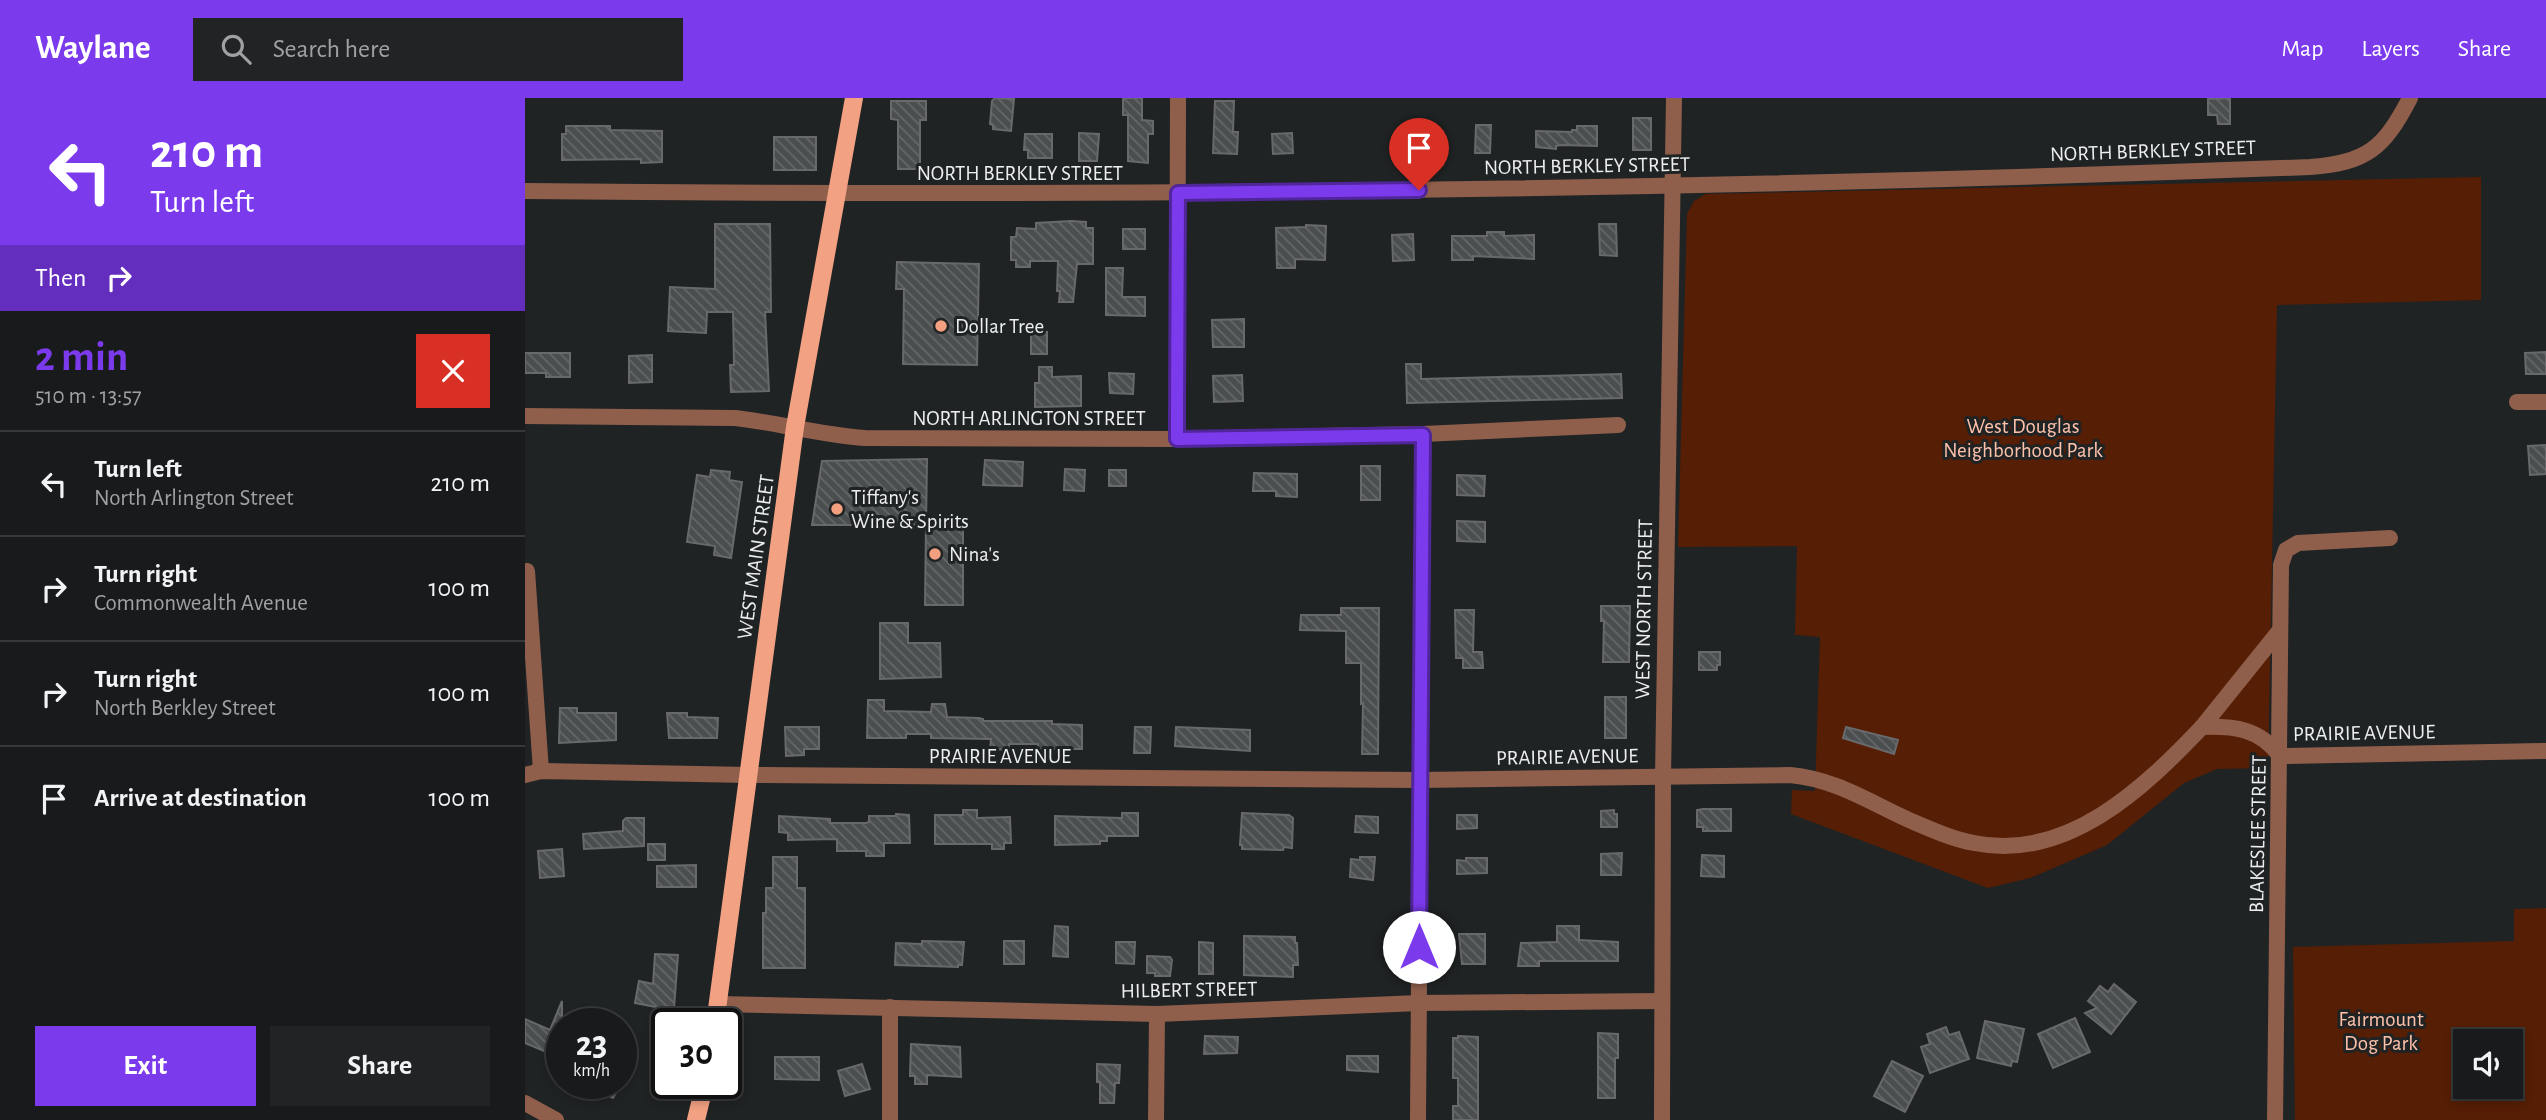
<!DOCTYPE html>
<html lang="en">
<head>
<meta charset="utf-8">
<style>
  :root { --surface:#181a1b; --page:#212324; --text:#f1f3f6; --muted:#9fa1a3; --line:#36383a; --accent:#7c3aed }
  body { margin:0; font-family:"Alegreya Sans",sans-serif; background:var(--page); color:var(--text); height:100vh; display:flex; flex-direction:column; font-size:26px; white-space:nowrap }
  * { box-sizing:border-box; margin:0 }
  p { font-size:23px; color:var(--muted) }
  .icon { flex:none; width:38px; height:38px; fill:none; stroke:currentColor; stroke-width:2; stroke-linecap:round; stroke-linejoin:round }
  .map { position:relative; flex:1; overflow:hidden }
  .drawer { display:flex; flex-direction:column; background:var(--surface); width:525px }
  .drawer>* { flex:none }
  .top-card { background:#7c3aed; color:#fff; overflow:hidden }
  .tools { position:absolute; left:1928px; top:931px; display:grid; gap:14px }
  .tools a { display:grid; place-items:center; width:70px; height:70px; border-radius:0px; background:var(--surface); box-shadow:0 4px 10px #0003,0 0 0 2px var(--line); font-size:35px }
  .speed { position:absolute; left:21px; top:910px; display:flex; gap:14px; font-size:35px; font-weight:700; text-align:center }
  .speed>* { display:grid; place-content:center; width:91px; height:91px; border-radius:50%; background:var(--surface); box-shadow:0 4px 10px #0003,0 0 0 2px var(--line); line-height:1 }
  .speed small { font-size:18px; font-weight:400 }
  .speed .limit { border:4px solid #111; border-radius:10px; background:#fff; color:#111 }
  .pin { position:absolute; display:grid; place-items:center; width:60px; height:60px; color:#fff; margin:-72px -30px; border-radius:50% 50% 50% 0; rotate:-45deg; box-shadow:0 0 7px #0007 }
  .pin .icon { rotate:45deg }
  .me { position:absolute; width:77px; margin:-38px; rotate:0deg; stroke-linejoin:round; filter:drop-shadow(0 0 5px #0008) }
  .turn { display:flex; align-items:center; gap:24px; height:147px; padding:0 35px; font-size:32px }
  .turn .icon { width:91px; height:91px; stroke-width:2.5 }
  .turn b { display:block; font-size:49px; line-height:60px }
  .then { display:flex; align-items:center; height:66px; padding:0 35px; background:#0003; gap:14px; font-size:26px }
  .round { display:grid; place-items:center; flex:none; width:74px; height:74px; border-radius:0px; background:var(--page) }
  .head { display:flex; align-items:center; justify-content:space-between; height:119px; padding:0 35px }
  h1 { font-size:42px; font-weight:700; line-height:52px; color:var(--accent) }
  .cta { display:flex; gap:14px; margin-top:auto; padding:14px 35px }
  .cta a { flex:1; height:80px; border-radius:0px; background:var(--accent); color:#fff; font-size:28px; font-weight:700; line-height:80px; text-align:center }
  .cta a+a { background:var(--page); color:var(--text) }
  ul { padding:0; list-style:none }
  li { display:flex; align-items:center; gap:21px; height:105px; padding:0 35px; border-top:2px solid var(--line) }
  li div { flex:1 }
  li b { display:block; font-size:26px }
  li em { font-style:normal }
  header { display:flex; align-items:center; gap:42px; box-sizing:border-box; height:98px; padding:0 35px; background:var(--accent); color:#fff }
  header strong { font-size:33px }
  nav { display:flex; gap:38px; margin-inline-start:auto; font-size:24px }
  .search { width:490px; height:63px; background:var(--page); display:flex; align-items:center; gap:18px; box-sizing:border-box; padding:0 24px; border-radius:0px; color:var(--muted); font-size:26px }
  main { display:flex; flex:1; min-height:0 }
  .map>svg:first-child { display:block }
</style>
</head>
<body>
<header>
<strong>Waylane</strong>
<div class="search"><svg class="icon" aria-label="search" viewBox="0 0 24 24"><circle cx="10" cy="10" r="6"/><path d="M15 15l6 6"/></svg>Search here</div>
<nav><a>Map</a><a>Layers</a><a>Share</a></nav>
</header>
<main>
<section class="drawer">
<div class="top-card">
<div class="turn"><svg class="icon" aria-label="left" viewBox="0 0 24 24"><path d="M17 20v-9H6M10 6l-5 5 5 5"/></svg><div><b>210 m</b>Turn left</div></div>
<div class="then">Then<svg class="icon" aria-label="right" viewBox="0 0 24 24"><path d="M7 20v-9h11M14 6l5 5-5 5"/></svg></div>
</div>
<div class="head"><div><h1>2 min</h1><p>510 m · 13:57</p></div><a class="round" style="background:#d93025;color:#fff"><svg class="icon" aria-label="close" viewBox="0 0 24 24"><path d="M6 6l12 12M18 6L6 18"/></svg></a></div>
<ul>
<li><svg class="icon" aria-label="left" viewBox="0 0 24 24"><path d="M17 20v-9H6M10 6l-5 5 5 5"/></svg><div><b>Turn left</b><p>North Arlington Street</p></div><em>210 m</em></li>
<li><svg class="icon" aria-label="right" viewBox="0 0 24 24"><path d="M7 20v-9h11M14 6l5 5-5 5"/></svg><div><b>Turn right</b><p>Commonwealth Avenue</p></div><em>100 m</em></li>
<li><svg class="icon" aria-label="right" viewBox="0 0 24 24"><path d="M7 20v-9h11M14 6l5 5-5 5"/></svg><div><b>Turn right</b><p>North Berkley Street</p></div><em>100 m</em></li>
<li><svg class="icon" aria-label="arrive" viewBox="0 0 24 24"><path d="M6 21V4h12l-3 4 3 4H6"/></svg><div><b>Arrive at destination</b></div><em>100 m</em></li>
</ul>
<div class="cta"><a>Exit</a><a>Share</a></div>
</section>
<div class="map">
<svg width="2021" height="1022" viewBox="0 0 2021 1022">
  <defs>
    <pattern id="building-back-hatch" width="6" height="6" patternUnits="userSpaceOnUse" patternTransform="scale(1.75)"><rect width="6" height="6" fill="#4b4e4f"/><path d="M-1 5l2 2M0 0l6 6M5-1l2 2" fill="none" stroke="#656869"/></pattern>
  </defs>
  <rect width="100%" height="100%" fill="#202324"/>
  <!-- park -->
  <g fill="#561e04" fill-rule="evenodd">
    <path d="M1956,79v123l-204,5 -9,463 -51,1 -33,14 -77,62 -77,33 -42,10 -197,-74 1,-24 23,1 5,-154 -25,-2 2,-89 -119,1 9,-333 7,-13 12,-7z"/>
    <path d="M2021,810v212h-251l-2,-173 221,-6v-32zM1941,943h45v46h-45z"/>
  </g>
  <!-- building -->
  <g fill="url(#building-back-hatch)" stroke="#67696b" stroke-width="2">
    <path d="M470,0l19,1 -3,32 -18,-2v-4l-3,-1 2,-23z"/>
    <path d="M598,0h19v22l11,1v13h-5v29l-20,-2v-46h-5z"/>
    <path d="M1705,0v26h-12l-1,-9h-9v-16z"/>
    <path d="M366,3h35v19h-6v49h-22v-49l-7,-1z"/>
    <path d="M690,3h19l-1,31h5l-1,22 -24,-1z"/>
    <rect x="1108" y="20" width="18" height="32"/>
    <path d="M951,27h15l-1,28h-15z"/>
    <path d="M41,28h44v4l52,1v31l-21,1v-4l-79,1v-26h4z"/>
    <path d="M1052,28h20v20l-37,-1 -4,1v3l-20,-2v-16l36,1v-2h5z"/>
    <path d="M554,35l20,1 -2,27h-18z"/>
    <path d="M767,35l1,20 -20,1 -1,-20z"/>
    <path d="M500,36h27v24h-24v-8h-4z"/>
    <rect x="249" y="39" width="42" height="33"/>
    <path d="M546,123l15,1v6h7v36h-16l-4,38h-14l1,-11h-3l1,-30h-28v6h-14v-7h-5v-23h5l1,-9 19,1v-6z"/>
    <path d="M190,126h55l1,88h-6l4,79 -38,1 -1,-27h4l-1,-53h-26l-1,21 -38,-2 2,-44 45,2z"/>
    <path d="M1074,126h17l1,32 -17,-1z"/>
    <path d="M781,127l20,1 -1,34 -30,-1v9h-18l-1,-40 30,-1z"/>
    <rect x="598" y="131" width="22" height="20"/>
    <path d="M962,134h17v4l30,-1v24l-61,-3v4h-21v-24h35z"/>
    <path d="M888,136l1,26 -21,1 -1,-26z"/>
    <path d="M372,164l82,2 -2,101 -74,-1 1,-75h-8z"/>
    <path d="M581,170h17l-1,29h23v19l-39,-1z"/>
    <path d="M719,221v28h-31l-1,-27z"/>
    <rect x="506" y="234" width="16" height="22"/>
    <path d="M2021,254v22h-20l-1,-21z"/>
    <path d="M0,255h45v24h-24v-4h-21z"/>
    <path d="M127,257v27l-23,1v-27z"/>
    <path d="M881,266h15v15l200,-5 1,24 -215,5z"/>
    <path d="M514,269h13v10l29,-1v30l-46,1v-24h4z"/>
    <path d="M584,275l25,1 -1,20 -23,-1z"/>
    <path d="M717,277l1,26 -29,1 -1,-26z"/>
    <path d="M2021,347v29l-16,1 -2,-29z"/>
    <path d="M402,361l-1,66h-114l10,-64z"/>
    <path d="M460,362l38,2 -1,24 -39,-1z"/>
    <rect x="836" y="368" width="19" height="34"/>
    <path d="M540,371l20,1 -1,21 -20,-1z"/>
    <path d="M186,372l19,2 -1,8 13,2 -11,76 -17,-3 1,-9 -28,-4 10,-67 13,2z"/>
    <rect x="584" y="372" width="17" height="16"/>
    <path d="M729,375l43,1v23l-21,-1v-5h-23z"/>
    <path d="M932,377l28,1 -1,20 -27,-1z"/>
    <path d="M932,423l28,1v20l-28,-1z"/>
    <path d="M401,427h37v80h-38z"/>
    <path d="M1076,508h29l-1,56h-26l1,-41h-3z"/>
    <path d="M816,510h38l-1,146h-16l1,-51 -2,1v-41h-15v-32l-46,-1 1,-15h40z"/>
    <path d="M930,512h19l-1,42h9l1,16h-20v-10h-7z"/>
    <path d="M355,525h28v20h32l1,34 -61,2z"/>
    <path d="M1174,554h21v13h-3v5h-18z"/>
    <rect x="1080" y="599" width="21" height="41"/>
    <path d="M343,602h16v11l47,1 1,-8h13l2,13 32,1 4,1v2h69v3l30,1v24h-44v-5h-29v6l-19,-1 1,-10 -60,-1v-4h-25v4h-39z"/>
    <path d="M35,610h17v5h39v27l-57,3z"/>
    <path d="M142,615h20v4l31,1 -1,20h-48z"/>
    <path d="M260,629h34v22h-15v6l-18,1z"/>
    <path d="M610,629h16l-1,26h-16z"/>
    <path d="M651,629l74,3v21l-75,-5z"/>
    <path d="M1321,629l52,13 -4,14 -51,-16z"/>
    <path d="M1178,711h28v22h-28v-4h-6v-17z"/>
    <path d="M438,712h14v8l33,-1 1,26h-7v6h-12v-5h-57v-29h28z"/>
    <path d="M1089,712v4h3v13h-16v-16z"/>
    <path d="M597,715h16v23h-31v5h-7v3l-45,1v-29l67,2z"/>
    <path d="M717,715l47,2 4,3 -1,30 -8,-1 -1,3 -41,-1v-4h-2z"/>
    <path d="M371,716l13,1 1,28h-26v13h-18v-5h-29v-12l-49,1v-7l-9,-1v-16l51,3v4h36l3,-1v-6h27z"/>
    <path d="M932,717h20v13l-20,1z"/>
    <path d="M831,718l22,1v16l-23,-1z"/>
    <path d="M101,720h18v28l-60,3 -1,-15 40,-3v-10z"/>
    <rect x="123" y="746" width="17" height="16"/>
    <path d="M37,751l2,27 -24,2 -2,-27z"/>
    <path d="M1097,755l-1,22h-20v-21z"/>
    <path d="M1177,757l22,1v21l-23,-1z"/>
    <path d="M248,759h24v31h8v80h-42v-55h3v-25h7z"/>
    <path d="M835,759h15l-2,23 -23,-3 1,-18 9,1z"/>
    <path d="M941,760h21v15l-30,1v-14l9,1z"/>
    <path d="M171,767v22h-39v-21z"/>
    <path d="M530,828l13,1v30l-15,-1z"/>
    <path d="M1032,828h22v14l39,2v19h-79v5h-21l3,-23 36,-1z"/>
    <path d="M934,836h26v30h-23z"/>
    <path d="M719,838l51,1v6h2l1,22h-5v12l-49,-2z"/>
    <path d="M397,843l42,1 -2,23h-4v2l-63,-2 1,-22 26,1z"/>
    <rect x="479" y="843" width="20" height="23"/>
    <path d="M591,844h19l-1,22 -18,-1z"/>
    <path d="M674,844l14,1v31h-14z"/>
    <path d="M130,856l23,1 -4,53 -7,-2 -1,3 -31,-6 4,-22 14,3z"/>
    <path d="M622,858l23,1 2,3 -2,16h-15v-3h-8z"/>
    <path d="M1589,886l22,18 -25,32 -26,-21 12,-5 -9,-7 12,-15 8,6z"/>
    <path d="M37,903v47l-4,9 -33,-14v-24l25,11z"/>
    <path d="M1550,920l15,34 -37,16 -15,-34z"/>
    <path d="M1460,923l39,8 -7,33 -5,-1 -1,5 -34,-8z"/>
    <path d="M1421,929l3,8 10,-3 10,27 -39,14 -9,-26 9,-3 -3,-10z"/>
    <path d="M1073,935l20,1v24h-3v40h-17z"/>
    <path d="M680,938l33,1 -1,16 -33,1z"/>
    <path d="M933,938l20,1v83h-25v-14h5v-28h-5v-40h5z"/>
    <path d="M386,946l49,3 1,30 -34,-2v9h-12v-8h-5z"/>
    <path d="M822,958h31v16l-31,-2z"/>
    <path d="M250,959h44v23l-44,-1z"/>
    <path d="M1367,963l31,15 -18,36 -31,-16z"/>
    <path d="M337,966l8,25 -25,7 -7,-25z"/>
    <path d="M572,966l23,1 -1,18h-4l-1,20h-14v-21h-3z"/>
    <path d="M58,985h38l-8,15z"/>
  </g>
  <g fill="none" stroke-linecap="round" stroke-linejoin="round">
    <!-- street -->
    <g stroke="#905f4c" stroke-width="16">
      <path d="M0,93c595,6 1190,-1 1785,-24 57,-4 74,-19 100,-69"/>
      <path d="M1992,304h29"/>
      <path d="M0,318l210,2c44,5 86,17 130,20l312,1 246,-5 195,-9"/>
      <path d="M652,341l1,-341"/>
      <path d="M2,473l14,200"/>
      <path d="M1677,629l78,-97"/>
      <path d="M0,677l16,-4 208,4 672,5 369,-5c45,4 79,27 119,45 21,9 43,19 65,23 93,19 170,-55 228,-116 32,-1 57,1 78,29l266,-5"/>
      <path d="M193,906l439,10 262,-11 243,-2"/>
      <path d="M365,909v113"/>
      <path d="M0,1005l31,17"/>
      <path d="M631,1022l1,-106"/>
      <path d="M893,1022l5,-686"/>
      <path d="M1137,1022l1,-343 11,-679"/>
      <path d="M1750,1022l6,-555 5,-15 12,-7 92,-5"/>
    </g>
    <!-- primary -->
    <g stroke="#f2a182" stroke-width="18">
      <path d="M190,926l80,-597 59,-329"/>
      <path d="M171,1022l9,-37"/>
    </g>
  </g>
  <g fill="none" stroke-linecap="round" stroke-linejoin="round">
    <!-- route casing -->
    <g stroke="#51269a" stroke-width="18">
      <path id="route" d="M894,92l-241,3 -1,219v27l246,-4 -4,512"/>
    </g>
    <!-- route -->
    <use href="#route" stroke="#7c3aed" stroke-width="12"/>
  </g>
  <!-- markers -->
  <g fill="#f2a080" stroke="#202324" stroke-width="2.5">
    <circle cx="416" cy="228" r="7"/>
    <circle cx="312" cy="411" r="7"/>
    <circle cx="410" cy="456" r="7"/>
  </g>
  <g text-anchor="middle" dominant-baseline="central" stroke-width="6" stroke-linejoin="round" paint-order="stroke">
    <!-- street labels -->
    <g font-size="21" fill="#eceeef" stroke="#202324">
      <text transform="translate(1628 53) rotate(-2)">NORTH BERKLEY STREET</text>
      <text transform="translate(1062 68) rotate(-1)">NORTH BERKLEY STREET</text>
      <text x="495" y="75">NORTH BERKLEY STREET</text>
      <text x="504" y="320">NORTH ARLINGTON STREET</text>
      <text transform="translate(231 459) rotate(-82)">WEST MAIN STREET</text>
      <text transform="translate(1119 511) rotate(-89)">WEST NORTH STREET</text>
      <text transform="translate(1839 635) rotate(-1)">PRAIRIE AVENUE</text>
      <text x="475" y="658">PRAIRIE AVENUE</text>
      <text transform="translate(1042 659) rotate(-1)">PRAIRIE AVENUE</text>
      <text transform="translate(1733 736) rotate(-89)">BLAKESLEE STREET</text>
      <text transform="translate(664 892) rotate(-1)">HILBERT STREET</text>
    </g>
    <!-- poi labels -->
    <g font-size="21" fill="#eceeef" stroke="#202324" text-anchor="start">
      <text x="430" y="228">Dollar Tree</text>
      <text x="326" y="399">Tiffany's<tspan x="326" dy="24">Wine &amp; Spirits</tspan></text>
      <text x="424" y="456">Nina's</text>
    </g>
    <!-- park labels -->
    <g font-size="21" fill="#fec2ab" stroke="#202324">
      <text x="1498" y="328">West Douglas<tspan x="1498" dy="24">Neighborhood Park</tspan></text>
      <text x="1856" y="921">Fairmount<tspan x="1856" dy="24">Dog Park</tspan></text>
    </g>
  </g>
</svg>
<div class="tools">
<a><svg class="icon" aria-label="sound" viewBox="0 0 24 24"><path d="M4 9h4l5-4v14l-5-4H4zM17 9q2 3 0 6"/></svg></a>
</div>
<div class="speed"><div>23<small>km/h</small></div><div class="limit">30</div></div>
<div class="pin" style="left:894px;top:92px;background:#d93025"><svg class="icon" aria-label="arrive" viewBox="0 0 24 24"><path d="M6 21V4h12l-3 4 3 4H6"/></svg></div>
<svg class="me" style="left:894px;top:849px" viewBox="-20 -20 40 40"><circle r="19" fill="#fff"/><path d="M0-13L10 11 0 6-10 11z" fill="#7c3aed"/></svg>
</div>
</main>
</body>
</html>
